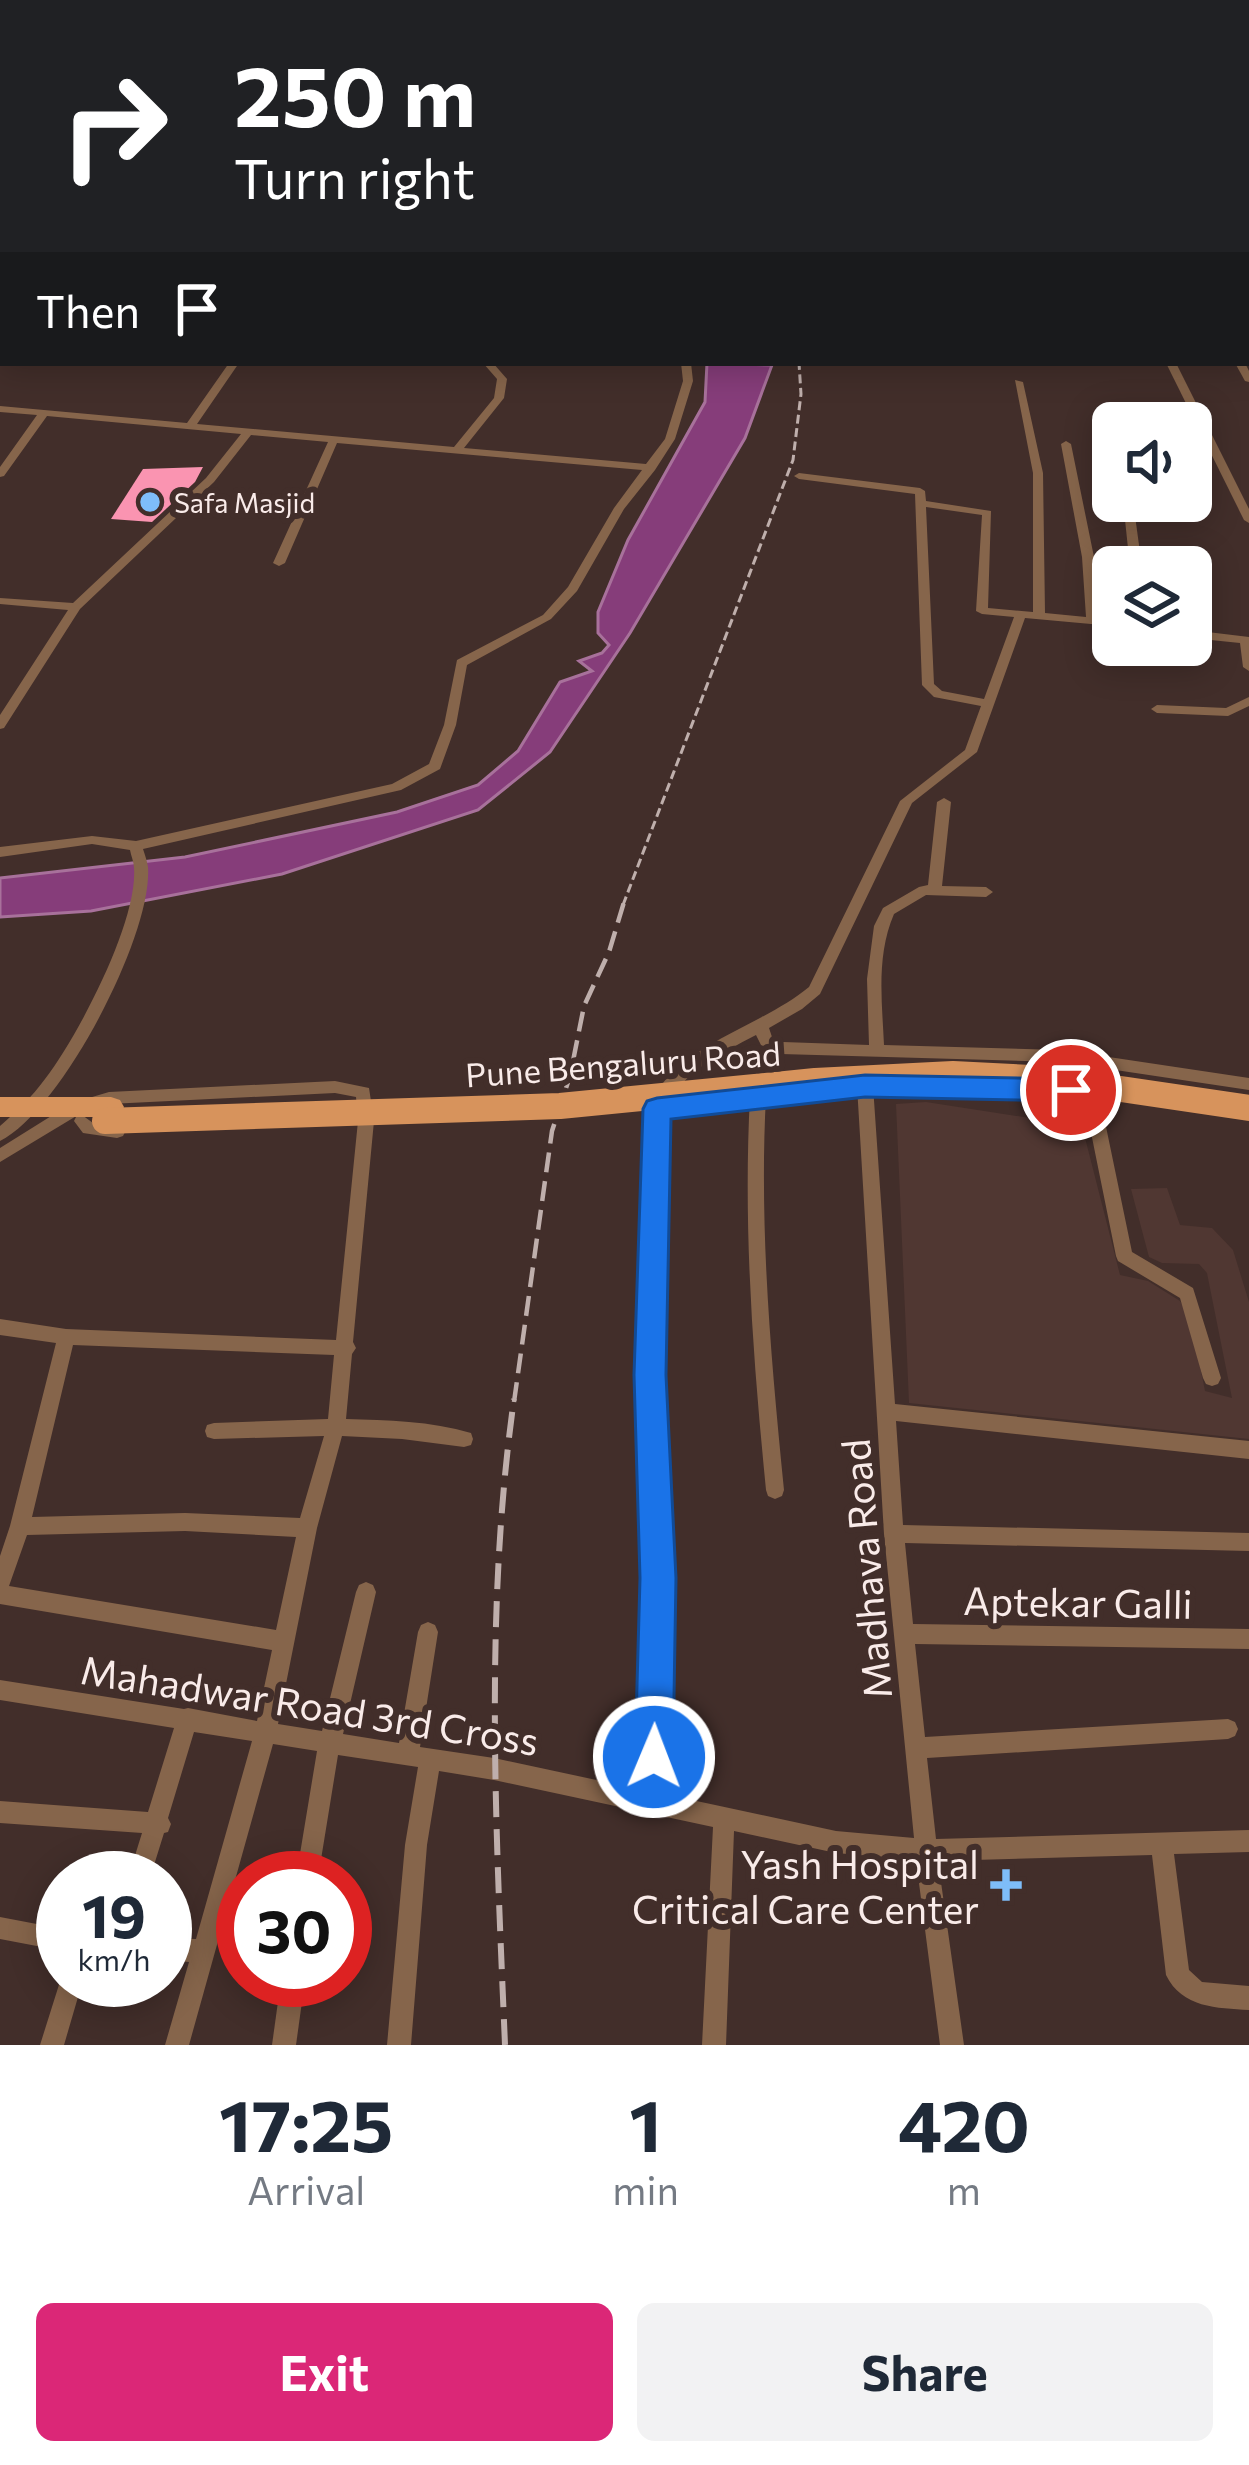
<!DOCTYPE html>
<html lang="en">
<head>
<meta charset="utf-8">
<style>
  :root { --surface:#fff; --page:#f2f2f3; --text:#1f2937; --muted:#747a83; --accent:#db2777 }
  body { margin:0; font-family:Commissioner,sans-serif; background:var(--page); color:var(--text); height:100vh; display:flex; flex-direction:column; font-size:45px; white-space:nowrap }
  * { box-sizing:border-box; margin:0 }
  p { font-size:39px; color:var(--muted) }
  .icon { flex:none; width:66px; height:66px; fill:none; stroke:currentColor; stroke-width:2; stroke-linecap:round; stroke-linejoin:round }
  .map { position:relative; height:2045px; overflow:hidden }
  .details { display:flex; flex-direction:column; background:var(--surface); flex:1 }
  .details>* { flex:none }
  .top-card { position:absolute; left:0px; top:0px; width:1251px; height:366px; box-shadow:0 6px 30px #0003; background:#202124; color:#fff; overflow:hidden }
  .buttons { position:absolute; left:1092px; top:402px; display:grid; gap:24px }
  .buttons a { display:grid; place-items:center; width:120px; height:120px; border-radius:18px; background:var(--surface); box-shadow:0 6px 30px #0003; font-size:60px }
  .speed { position:absolute; left:36px; top:1851px; display:flex; gap:24px; font-size:60px; font-weight:700; text-align:center }
  .speed>* { display:grid; place-content:center; width:156px; height:156px; border-radius:50%; background:var(--surface); box-shadow:0 6px 30px #0003; line-height:1 }
  .speed small { font-size:30px; font-weight:400 }
  .speed .limit { border:18px solid #d22; background:#fff; color:#111 }
  .pin { position:absolute; display:grid; place-items:center; width:102px; height:102px; color:#fff; margin:-51px; border:6px solid #fff; border-radius:50%; box-shadow:0 3px 12px #0007 }
  .me { position:absolute; width:132px; margin:-66px; rotate:1deg; stroke-linejoin:round; filter:drop-shadow(0 0 9px #0008) }
  .turn { display:flex; align-items:center; gap:42px; height:252px; padding:0 36px; font-size:54px }
  .turn .icon { width:156px; height:156px; stroke-width:2.5 }
  .turn b { display:block; font-size:84px; line-height:102px }
  .then { display:flex; align-items:center; height:114px; padding:0 36px; background:#0003; gap:24px; font-size:45px }
  .eta { display:flex; justify-content:space-evenly; align-items:center; height:204px; text-align:center }
  .eta b { font-size:72px; font-weight:700; line-height:84px }
  .cta { display:flex; gap:24px; margin-top:auto; padding:24px 36px }
  .cta a { flex:1; height:138px; border-radius:18px; background:var(--accent); color:#fff; font-size:48px; font-weight:700; line-height:138px; text-align:center }
  .cta a+a { background:var(--page); color:var(--text) }
  .map>svg:first-child { display:block }
</style>
</head>
<body>
<div class="map">
<svg width="1249" height="2045" viewBox="0 0 1249 2045">
  <rect width="100%" height="100%" fill="#422e2a"/>
  <!-- built -->
  <path fill="#503732" d="M926,1102l156,24 38,149 28,6 32,20 10,15 15,75 27,7 -25,-125 -8,-9 -37,-1 -13,-6 -18,-68 36,-1 13,37 32,3 21,22 16,52v137l-340,-36 -13,-299z"/>
  <!-- water -->
  <path fill="#863d7a" stroke="#a8719b" stroke-width="3" d="M707,363l65,2 -27,73 -115,195 -80,119 -72,58 -196,64 -191,37 -91,6v-39l185,-21 212,-45 81,-27 40,-34 42,-69 32,-11 -13,-10 23,-8 7,-8 -11,-12v-21l30,-72 77,-138z"/>
  <!-- building -->
  <path fill="#fa94b1" d="M203,467l-8,15 -43,40 -41,-3 32,-50z"/>
  <g fill="none" stroke-linecap="round" stroke-linejoin="round">
    <!-- street -->
    <g fill="#86654b" fill-rule="evenodd">
      <path d="M499,0h8l-4,3h-8z"/>
      <path d="M559,0h18v1l-3,2z"/>
      <path d="M3,63v4l-3,1v-4z"/>
      <path d="M3,87v4l-3,1v-4z"/>
      <path d="M3,109v4l-3,1v-4z"/>
      <path d="M3,129v4l-3,1v-4z"/>
      <rect x="0" y="163" width="3" height="5"/>
      <rect x="0" y="186" width="3" height="4"/>
      <rect x="0" y="240" width="3" height="6"/>
      <rect x="1248" y="284" width="1" height="6"/>
      <path d="M0,308l3,1v6l-3,-1z"/>
      <path d="M3,345v8l-3,1v-8z"/>
      <path d="M229,363h10l-42,61 257,23 40,-49 3,-19 -14,-16h10l14,16 -3,19 -40,50 182,16 19,-25 18,-58 -2,-18h10l2,18 -18,58 -20,31 -31,39 -47,82 -26,28 -84,46 -11,60 -16,44 -39,21 -258,59c2,6 4,12 5,18 5,68 -87,244 -148,274v-15c16,-14 32,-29 45,-47 33,-43 93,-157 89,-211 0,-6 -3,-12 -4,-18l-38,-6 -92,13v-10l92,-11 44,5 256,-57 37,-20 15,-39 13,-65 86,-45 25,-28 46,-79 28,-38 -305,-27 -52,120 -6,3 -6,-3 55,-121 -77,-7 -37,47 -134,127 -76,119 -4,1v-14l68,-105 -68,-6v-6l73,5 133,-125 35,-44 -194,-18 -43,60 -4,1v-10l37,-52 -37,-3v-6l187,17z"/>
      <path d="M1166,363h10l73,146v14l-5,-3z"/>
      <path d="M1235,363h10l4,8v11l-4,-1z"/>
      <path d="M1015,380l8,2 20,91 2,140 41,4 -4,-60 -21,-113 5,-3 5,3 23,113 4,61 15,2v6l-88,-8 -48,134 -65,51 -92,191 -18,15 -33,19 3,9 11,5 86,3 -2,-66 7,-53 9,-18 36,-21 9,-2 9,-83 7,-4 7,4 -9,84 44,1 7,5 -7,5 -60,-2 -32,19c-18,42 -12,87 -10,131l178,5 187,28v12l-187,-28 -281,-8 -20,-9 -5,-10c-36,19 -73,36 -91,74l-6,266 9,203 -4,216 172,37 78,7 -30,-304 -27,-448 3,-4h10l3,4 22,318 354,37v18l-353,-38 7,104 346,8v18l-344,-8 8,81 336,5v20l-334,-5 10,93 303,-18 7,3 3,7 -3,7 -7,3 -301,19 9,81 313,-9v22l-75,2 15,116 13,12 47,4v24c-32,-2 -67,-2 -83,-35l-14,-120 -214,6 26,184h-24l-24,-185 -80,-7 -102,-22 -8,214h-24l11,-218 -219,-47 -55,-9 -12,74 -16,200h-24l18,-200 13,-78 -80,-12 -20,123h-22l21,-127 -44,-7 -84,301h-24l24,-83 -24,-2v-22l31,1 56,-198 -58,-9 -26,86 3,6 -3,8 -4,1 -14,45h-22l14,-45 -142,-10v-22l148,11 26,-84 -174,-28v-20l184,29 4,-1 69,13 15,-71 -272,-46v-48l10,-30 46,-183 -56,-8v-16l66,10 270,11 22,-219 -2,-24 -21,-4 -226,11 -26,8 -83,50v-14l72,-45 37,-11 226,-11 34,7 5,33 -21,221 3,6 -4,6 -6,65c41,1 85,2 125,14l2,6 -2,6 -7,2 -62,-8 -60,-3 -25,92 -39,196 44,7 34,-139 3,-7 7,-3 7,3 3,7 -33,142 56,9 19,-111 3,-7 7,-3 7,3 3,7 -18,115 74,11 149,32 5,-212 -7,-203 8,-266c4,-9 8,-18 14,-26 31,-41 104,-61 146,-96l91,-186 65,-51 16,-44 -47,-9 -12,-12 -7,-191 -116,-15 -5,-3 5,-3 121,15 5,3 1,10 65,10 -3,97 45,4v-139zM926,507l56,8 -6,96 6,3 32,3 -30,82 -42,-8 -8,-7zM73,1345l261,10 -6,64 -114,4 -7,2 -2,6 2,6 7,2 110,-3 -24,82 -115,-5 -153,4zM185,1531l111,6 -20,93 -267,-44 18,-51z"/>
      <path d="M1123,501h10l9,66h-12z"/>
      <path d="M1191,630l58,7v34l-6,-4 -3,-24 -49,-5z"/>
      <path d="M1249,697v9l-21,10 -71,-3 -6,-4 6,-4 69,3z"/>
      <path d="M1091,1087l6,2 2,4 33,159 61,36 28,90 -3,6 -6,2 -6,-2 -3,-6 -23,-80 -62,-37 -2,-5 -33,-163 2,-4z"/>
      <path d="M758,1090l6,2 2,4c-7,132 5,263 18,394l-2,6 -7,3 -7,-3 -2,-6c-13,-132 -23,-262 -16,-394l2,-4z"/>
      <path d="M82,1115l11,8 30,5 2,4 -2,4 -6,2 -34,-5 -9,-12 2,-4z"/>
      <path d="M0,1917l63,12v22l-63,-12z"/>
      <path d="M63,1972v8h20l-19,65h-24z"/>
      <path d="M281,1980h24l-9,65h-24z"/>
    </g>
    <!-- secondary -->
    <rect fill="#b47f55" fill-rule="evenodd" x="0" y="21" width="3" height="6"/>
    <!-- primary -->
    <g fill="#d7935c" fill-rule="evenodd">
      <path d="M774,0h15l1,2 -12,1z"/>
      <rect x="0" y="38" width="3" height="6"/>
      <path d="M0,1097h111l9,3 4,7 -4,7 -9,3h-111z"/>
    </g>
    <!-- highway -->
    <g fill="#f7a562" fill-rule="evenodd">
      <path d="M891,0l-4,3h-38l4,-3z"/>
      <rect x="0" y="26" width="3" height="8"/>
    </g>
    <!-- rail-far2 -->
    <g stroke="#bfafac" stroke-width="3" stroke-dasharray="9 4.5" stroke-linecap="butt">
      <path d="M352,0l6,3"/>
      <path d="M623,905l170,-445 8,-66 -2,-31"/>
    </g>
    <!-- rail-far1 -->
    <path stroke="#bfafac" stroke-width="4.5" stroke-dasharray="20 9" stroke-linecap="butt" d="M514,1402l38,-271 18,-55 14,-70 25,-54 15,-50"/>
    <!-- rail -->
    <path stroke="#bfafac" stroke-width="6" stroke-dasharray="26 12" stroke-linecap="butt" d="M505,2045c-9,-214 -21,-433 9,-646"/>
    <!-- primary-bridge -->
    <path stroke="#d7935c" stroke-width="26" d="M105,1121l455,-15 255,-25 138,-7 100,5 196,29"/>
    <!-- highway-bridge -->
    <path stroke="#f7a562" stroke-width="14" d="M812,3l13,-1"/>
  </g>
  <!-- route -->
  <path fill="#1a73e8" stroke="#114b97" stroke-width="3" d="M865,1075l206,4 14,11 -14,11 -206,-4 -194,22 -5,256 10,203 -3,179 -5,14 -14,6 -14,-6 -5,-14 5,-179 -6,-203 9,-266 4,-8 10,-3z"/>
  <!-- markers -->
  <g fill="#7ebdf9" stroke="#422e2a" stroke-width="4.5">
    <circle cx="150" cy="502" r="12"/>
    <path d="M1000 1867h12v12h12v12h-12v12h-12v-12h-12v-12h12z"/>
  </g>
  <g text-anchor="middle" dominant-baseline="central" stroke-width="12" stroke-linejoin="round" paint-order="stroke">
    <!-- far-poi labels -->
    <g font-size="27" fill="#f9ebe9" stroke="#422e2a" text-anchor="start">
      <text x="174" y="502">Safa Masjid</text>
    </g>
    <!-- street labels -->
    <g font-size="33" fill="#f9ebe9" stroke="#422e2a">
      <text transform="translate(623 1063) rotate(-4)">Pune Bengaluru Road</text>
    </g>
    <!-- near-street labels -->
    <g font-size="39" fill="#f9ebe9" stroke="#422e2a">
      <text transform="translate(865 1569) rotate(-95)">Madhava Road</text>
      <text transform="translate(1078 1601) rotate(1)">Aptekar Galli</text>
      <text transform="translate(310 1704) rotate(9)">Mahadwar Road 3rd Cross</text>
    </g>
    <!-- near-poi labels -->
    <g font-size="39" fill="#f9ebe9" stroke="#422e2a" text-anchor="end">
      <text x="979" y="1863">Yash Hospital<tspan x="979" dy="45">Critical Care Center</tspan></text>
    </g>
  </g>
</svg>
<div class="buttons">
<a><svg class="icon" aria-label="sound" viewBox="0 0 24 24"><path d="M4 9h4l5-4v14l-5-4H4zM17 9q2 3 0 6"/></svg></a>
<a><svg class="icon" aria-label="layers" viewBox="0 0 24 24"><path d="M12 4l9 5-9 5-9-5zM3 14l9 5 9-5"/></svg></a>
</div>
<div class="speed"><div>19<small>km/h</small></div><div class="limit">30</div></div>
<div class="pin" style="left:1071px;top:1090px;background:#d93025"><svg class="icon" aria-label="arrive" viewBox="0 0 24 24"><path d="M6 21V4h12l-3 4 3 4H6"/></svg></div>
<svg class="me" style="left:654px;top:1757px" viewBox="-20 -20 40 40"><circle r="17" fill="#1a73e8" stroke="#fff" stroke-width="3"/><path d="M0-11L8 9 0 5-8 9z" fill="#fff"/></svg>
<div class="top-card">
<div class="turn"><svg class="icon" aria-label="right" viewBox="0 0 24 24"><path d="M7 20v-9h11M14 6l5 5-5 5"/></svg><div><b>250 m</b>Turn right</div></div>
<div class="then">Then<svg class="icon" aria-label="arrive" viewBox="0 0 24 24"><path d="M6 21V4h12l-3 4 3 4H6"/></svg></div>
</div>
</div>
<section class="details">
<div class="eta">
<div><b>17:25</b><p>Arrival</p></div>
<div><b>1</b><p>min</p></div>
<div><b>420</b><p>m</p></div>
</div>
<div class="cta"><a>Exit</a><a>Share</a></div>
</section>
</body>
</html>
